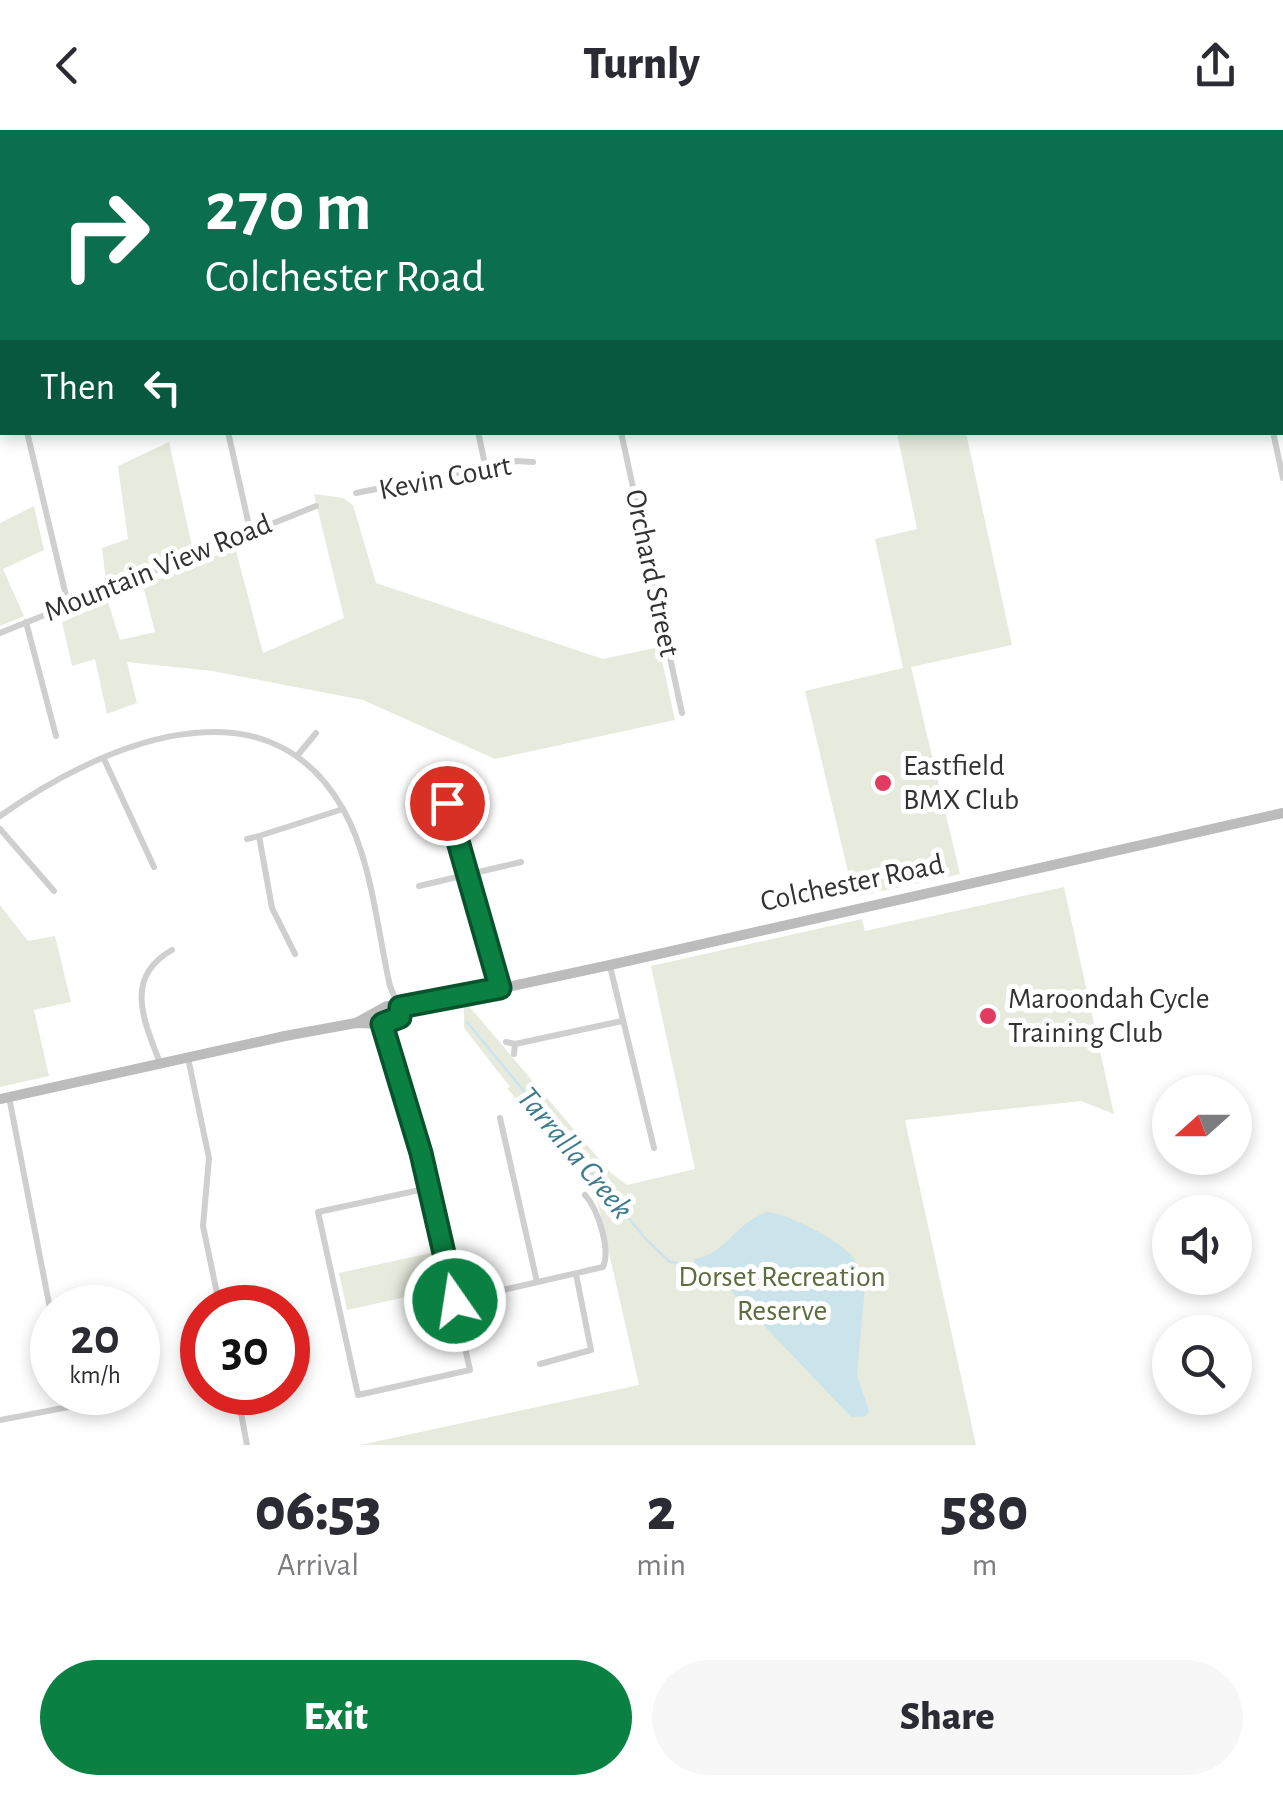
<!DOCTYPE html>
<html lang="en">
<head>
<meta charset="utf-8">
<style>
  :root { --surface:#fff; --page:#f7f7f7; --text:#2b2b33; --muted:#7c7c81; --accent:#0b8043 }
  body { margin:0; font-family:"Alegreya Sans",sans-serif; background:var(--page); color:var(--text); height:100vh; display:flex; flex-direction:column; font-size:38px; white-space:nowrap }
  * { box-sizing:border-box; margin:0 }
  p { font-size:32px; color:var(--muted) }
  .icon { flex:none; width:55px; height:55px; fill:none; stroke:currentColor; stroke-width:2; stroke-linecap:round; stroke-linejoin:round }
  .map { position:relative; height:1315px; overflow:hidden }
  .drawer { display:flex; flex-direction:column; background:var(--surface); flex:1 }
  .drawer>* { flex:none }
  .hud { position:absolute; left:0px; top:0px; width:1285px; height:305px; box-shadow:0 5px 15px #0003; background:#0b6e4f; color:#fff; overflow:hidden }
  .needle { width:65px; rotate:249deg }
  .tools { position:absolute; left:1152px; top:945px; display:grid; gap:20px }
  .tools a { display:grid; place-items:center; width:100px; height:100px; border-radius:50%; background:var(--surface); box-shadow:0 5px 15px #0003; font-size:50px }
  .speed { position:absolute; left:30px; top:1155px; display:flex; gap:20px; font-size:50px; font-weight:700; text-align:center }
  .speed>* { display:grid; place-content:center; width:130px; height:130px; border-radius:50%; background:var(--surface); box-shadow:0 5px 15px #0003; line-height:1 }
  .speed small { font-size:25px; font-weight:400 }
  .speed .limit { border:15px solid #d22; background:#fff; color:#111 }
  .pin { position:absolute; display:grid; place-items:center; width:85px; height:85px; color:#fff; margin:-42px; border:5px solid #fff; border-radius:50%; box-shadow:0 2px 10px #0007 }
  .me { position:absolute; width:110px; margin:-55px; rotate:347deg; stroke-linejoin:round; filter:drop-shadow(0 0 8px #0008) }
  .turn { display:flex; align-items:center; gap:35px; height:210px; padding:0 40px; font-size:45px }
  .turn .icon { width:130px; height:130px; stroke-width:2.5 }
  .turn b { display:block; font-size:70px; line-height:85px }
  .then { display:flex; align-items:center; height:95px; padding:0 40px; background:#0003; gap:20px; font-size:38px }
  .eta { display:flex; justify-content:space-evenly; align-items:center; height:170px; text-align:center }
  .eta b { font-size:60px; font-weight:800; line-height:70px }
  .cta { display:flex; gap:20px; margin-top:auto; padding:20px 40px }
  .cta a { flex:1; height:115px; border-radius:60px; background:var(--accent); color:#fff; font-size:40px; font-weight:800; line-height:115px; text-align:center }
  .cta a+a { background:var(--page); color:var(--text) }
  header { display:flex; justify-content:space-between; align-items:center; height:130px; padding:0 40px; background:var(--surface); font-size:45px; font-weight:800 }
  .map>svg:first-child { display:block }
</style>
</head>
<body>
<header><svg class="icon" aria-label="back" viewBox="0 0 24 24"><path d="M15 5l-7 7 7 7"/></svg>Turnly<svg class="icon" aria-label="share" viewBox="0 0 24 24"><path d="M12 15V3M7 8l5-5 5 5M5 13v7h14v-7"/></svg></header>
<div class="map">
<svg width="1283" height="1315" viewBox="0 0 1283 1315">
  <rect width="100%" height="100%" fill="#fff"/>
  <!-- green -->
  <g fill="#e7ebde">
    <path d="M897,303h69l46,212 -101,22 49,207 -106,23 -49,-206 98,-23 -28,-129 42,-10z"/>
    <path d="M169,312l23,104 -86,36 -4,-34 26,-9 -10,-73z"/>
    <path d="M314,364l29,4 10,7 23,78 227,76 56,-12 16,73 -180,39 -132,-59 -151,-29 -85,-9 10,41 -30,11 -12,-55 -23,7 -10,-44 46,-20 12,38 35,-8 -12,-46 92,-39 28,106 81,-35z"/>
    <path d="M34,376l10,44 -41,19 21,47 -24,10v-103z"/>
    <path d="M1064,757l50,227 -33,-13 -176,19 71,325h-616l279,-60 -44,-194 -88,-103 3,-1 -46,-59v-22l4,-1 143,168 16,12 68,-16 -44,-203 211,-47 3,12z"/>
    <path d="M0,775l28,36 27,-5 16,66 -37,8 15,66 -49,11z"/>
    <path d="M435,1122l8,37 -96,21 -8,-37z"/>
  </g>
  <!-- water -->
  <path fill="#cbe4eb" d="M767,1082c20,1 72,28 85,44 6,8 10,20 13,30l-8,89 12,36 -3,5 -15,1 -141,-148 -6,-4 -9,4 -1,-10c31,-4 43,-38 73,-47z"/>
  <g fill="none" stroke-linecap="round" stroke-linejoin="round">
    <!-- stream -->
    <path stroke="#cbe4eb" stroke-width="2.5" d="M467,892l178,216 25,24 24,3"/>
    <!-- minor -->
    <g stroke="#cfcfcf" stroke-width="6">
      <path d="M62,0l1,2"/>
      <path d="M185,0l1,2"/>
      <path d="M313,0l1,2"/>
      <path d="M554,0l1,2"/>
      <path d="M743,0l1,2"/>
      <path d="M852,0v2"/>
      <path d="M1205,0l1,2"/>
      <path d="M703,2l11,-2"/>
      <path d="M949,2l11,-2"/>
      <path d="M0,101l2,5"/>
      <path d="M27,302l41,172"/>
      <path d="M228,302l22,98"/>
      <path d="M478,302l8,37"/>
      <path d="M621,302l61,281"/>
      <path d="M1273,302l10,46"/>
      <path d="M356,363l161,-32 16,1"/>
      <path d="M26,492l30,114"/>
      <path d="M0,503l316,-127"/>
      <path d="M297,626l19,-23"/>
      <path d="M104,629l50,108"/>
      <path d="M440,642l21,93 26,68 13,54"/>
      <path d="M0,686c97,-69 265,-145 343,-7 29,51 34,120 47,177l8,19"/>
      <path d="M0,699l54,62"/>
      <path d="M247,709l12,-3"/>
      <path d="M419,756l102,-24"/>
      <path d="M295,824l-23,-46 -13,-72 84,-27"/>
      <path d="M610,836l44,182"/>
      <path d="M382,894l39,129 49,217 -112,25 -40,-183 111,-24"/>
      <path d="M506,912l9,2 -1,10"/>
      <path d="M515,914l107,-23"/>
      <path d="M188,928l21,100 -6,68 17,82"/>
      <path d="M160,933c-17,-44 -36,-86 12,-113"/>
      <path d="M9,967l43,222"/>
      <path d="M500,988l37,164"/>
      <path d="M455,1171l148,-34c8,-17 -5,-58 -18,-72"/>
      <path d="M540,1234l51,-14 -15,-76"/>
      <path d="M66,1262l3,15"/>
      <path d="M237,1262l10,53"/>
      <path d="M0,1290l121,-23"/>
    </g>
    <!-- secondary -->
    <g stroke="#bcbcbc" stroke-width="10">
      <path d="M414,2l4,-2"/>
      <path d="M0,216l2,-2"/>
      <path d="M356,893l31,-17 45,-3 178,-38 673,-152"/>
      <path d="M0,969l285,-63 71,-13 31,1 35,-17"/>
    </g>
  </g>
  <g fill="none" stroke-linecap="round" stroke-linejoin="round">
    <!-- route casing -->
    <g stroke="#07532c" stroke-width="25">
      <path id="route" d="M447,673l53,185 -100,19v10l-18,7 39,129 34,148"/>
    </g>
    <!-- route -->
    <use href="#route" stroke="#0b8043" stroke-width="18"/>
  </g>
  <!-- markers -->
  <g fill="#e23b61" stroke="#fff" stroke-width="4">
    <circle cx="883" cy="653" r="10"/>
    <circle cx="988" cy="886" r="10"/>
  </g>
  <g text-anchor="middle" dominant-baseline="central" stroke-width="10" stroke-linejoin="round" paint-order="stroke">
    <!-- street labels -->
    <g font-size="30" fill="#323232" stroke="#fff">
      <text transform="translate(445 348) rotate(-11)">Kevin Court</text>
      <text transform="translate(158 438) rotate(-22)">Mountain View Road</text>
      <text transform="translate(652 443) rotate(78)">Orchard Street</text>
      <text transform="translate(852 753) rotate(-12)">Colchester Road</text>
    </g>
    <!-- poi labels -->
    <g font-size="30" fill="#323232" stroke="#fff" text-anchor="start">
      <text x="903" y="636">Eastfield<tspan x="903" dy="34">BMX Club</tspan></text>
      <text x="1008" y="869">Maroondah Cycle<tspan x="1008" dy="34">Training Club</tspan></text>
    </g>
    <!-- park labels -->
    <g font-size="30" fill="#5c6e40" stroke="#fff">
      <text x="782" y="1147">Dorset Recreation<tspan x="782" dy="34">Reserve</tspan></text>
    </g>
    <!-- water labels -->
    <g font-size="32" font-style="italic" fill="#3f7a8d" stroke="#fff">
      <text transform="translate(575 1023) rotate(50)">Tarralla Creek</text>
    </g>
  </g>
</svg>
<div class="tools">
<a><svg class="needle" viewBox="-14 -14 28 28"><path d="M0-13l5 13h-10z" fill="#e53935"/><path d="M0 13l5-13h-10z" fill="#7c7c81"/></svg></a>
<a><svg class="icon" aria-label="sound" viewBox="0 0 24 24"><path d="M4 9h4l5-4v14l-5-4H4zM17 9q2 3 0 6"/></svg></a>
<a><svg class="icon" aria-label="search" viewBox="0 0 24 24"><circle cx="10" cy="10" r="6"/><path d="M15 15l6 6"/></svg></a>
</div>
<div class="speed"><div>20<small>km/h</small></div><div class="limit">30</div></div>
<div class="pin" style="left:447px;top:673px;background:#d93025"><svg class="icon" aria-label="arrive" viewBox="0 0 24 24"><path d="M6 21V4h12l-3 4 3 4H6"/></svg></div>
<svg class="me" style="left:455px;top:1171px" viewBox="-20 -20 40 40"><circle r="17" fill="#0b8043" stroke="#fff" stroke-width="3"/><path d="M0-11L8 9 0 5-8 9z" fill="#fff"/></svg>
<div class="hud">
<div class="turn"><svg class="icon" aria-label="right" viewBox="0 0 24 24"><path d="M7 20v-9h11M14 6l5 5-5 5"/></svg><div><b>270 m</b>Colchester Road</div></div>
<div class="then">Then<svg class="icon" aria-label="left" viewBox="0 0 24 24"><path d="M17 20v-9H6M10 6l-5 5 5 5"/></svg></div>
</div>
</div>
<section class="drawer">
<div class="eta">
<div><b>06:53</b><p>Arrival</p></div>
<div><b>2</b><p>min</p></div>
<div><b>580</b><p>m</p></div>
</div>
<div class="cta"><a>Exit</a><a>Share</a></div>
</section>
</body>
</html>
